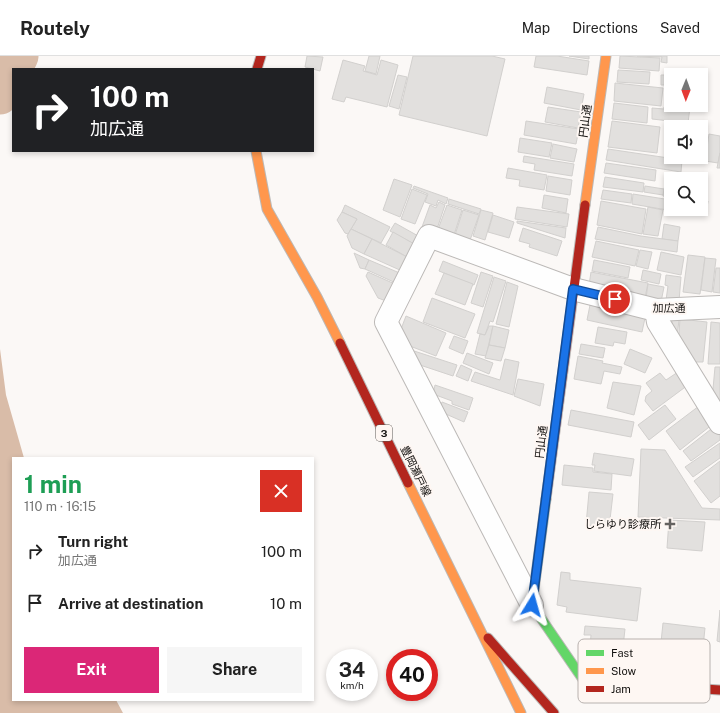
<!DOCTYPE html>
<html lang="en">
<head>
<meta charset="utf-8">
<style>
  :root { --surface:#fff; --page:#f6f6f6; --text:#222; --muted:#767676; --line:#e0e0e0; --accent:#db2777 }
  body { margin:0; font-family:"Public Sans","Noto Sans JP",sans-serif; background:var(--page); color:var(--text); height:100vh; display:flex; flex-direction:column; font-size:15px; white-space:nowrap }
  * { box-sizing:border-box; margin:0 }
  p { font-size:13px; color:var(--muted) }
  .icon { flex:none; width:22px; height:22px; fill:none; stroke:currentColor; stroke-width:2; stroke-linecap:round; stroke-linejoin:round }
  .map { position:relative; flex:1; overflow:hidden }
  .details { position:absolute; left:12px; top:401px; width:302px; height:244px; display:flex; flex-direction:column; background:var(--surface); border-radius:0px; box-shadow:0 2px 6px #0003 }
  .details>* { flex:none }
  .hud { position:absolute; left:12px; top:12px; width:302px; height:84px; border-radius:0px; box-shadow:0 2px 6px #0003; background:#202124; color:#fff; overflow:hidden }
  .needle { width:26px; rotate:181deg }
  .buttons { position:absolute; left:664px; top:12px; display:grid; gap:8px }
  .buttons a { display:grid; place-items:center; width:44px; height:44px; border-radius:0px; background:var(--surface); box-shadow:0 2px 6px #0003; font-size:20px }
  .speed { position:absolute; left:326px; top:593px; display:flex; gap:8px; font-size:20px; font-weight:700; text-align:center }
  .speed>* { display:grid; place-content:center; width:52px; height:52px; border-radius:50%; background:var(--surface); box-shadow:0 2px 6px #0003; line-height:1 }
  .speed small { font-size:10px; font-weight:400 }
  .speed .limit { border:6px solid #d22; background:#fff; color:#111 }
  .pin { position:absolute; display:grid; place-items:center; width:34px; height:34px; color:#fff; margin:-17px; border:2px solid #fff; border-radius:50%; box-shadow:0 1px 4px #0007 }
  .me { position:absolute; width:44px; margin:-22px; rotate:8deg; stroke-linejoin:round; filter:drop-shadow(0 0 3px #0008) }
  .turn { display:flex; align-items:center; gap:14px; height:84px; padding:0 12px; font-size:18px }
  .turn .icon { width:52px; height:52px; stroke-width:2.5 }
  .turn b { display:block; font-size:28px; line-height:34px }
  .round { display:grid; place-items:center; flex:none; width:42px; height:42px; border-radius:0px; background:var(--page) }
  .headline { display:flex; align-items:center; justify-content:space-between; height:68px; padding:0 12px }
  h1 { font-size:24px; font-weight:700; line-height:30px; color:#1e9e55 }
  .button { display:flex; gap:8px; margin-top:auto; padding:8px 12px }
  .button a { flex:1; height:46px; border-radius:0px; background:var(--accent); color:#fff; font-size:16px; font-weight:700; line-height:46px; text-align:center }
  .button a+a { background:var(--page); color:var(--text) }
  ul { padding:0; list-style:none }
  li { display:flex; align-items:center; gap:12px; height:52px; padding:0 12px }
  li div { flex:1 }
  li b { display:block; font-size:15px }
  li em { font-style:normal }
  header { display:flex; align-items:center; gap:24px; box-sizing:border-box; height:56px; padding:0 20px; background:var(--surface); border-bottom:1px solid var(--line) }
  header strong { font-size:19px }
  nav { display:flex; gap:22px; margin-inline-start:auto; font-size:14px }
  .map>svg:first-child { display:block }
</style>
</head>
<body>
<header>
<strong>Routely</strong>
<nav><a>Map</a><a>Directions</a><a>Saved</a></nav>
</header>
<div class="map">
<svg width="720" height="657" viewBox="0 0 720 657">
  <rect width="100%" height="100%" fill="#fbf8f6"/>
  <!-- water -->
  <path fill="#d9bca8" d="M0,293l6,46 18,63h-11v242h103l7,13h-123z"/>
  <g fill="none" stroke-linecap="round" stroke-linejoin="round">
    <!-- river -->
    <path stroke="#d9bca8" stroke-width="39" d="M0,39l19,-39"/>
  </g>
  <!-- building -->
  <g fill="#e2e0de" stroke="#d2d0ce">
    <path d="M307,0l16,1 -3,14 -15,-4z"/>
    <path d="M369,0h11l-4,18 -11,-3z"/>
    <path d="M413,0h79l13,3 -18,77 -88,-21z"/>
    <path d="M536,0h21l32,5 -2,14 -53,-8z"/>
    <path d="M569,0h20v3z"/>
    <path d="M620,0l40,2 -1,13 -40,-3z"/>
    <path d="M637,0h30v7l-6,-1 1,-5z"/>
    <path d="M343,4l22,6 -2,5 14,4 4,-15 17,5 -11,42 -41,-10 -2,5 -12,-3z"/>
    <path d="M618,14l32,2 -1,12 -32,-2z"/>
    <path d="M398,19l9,2 -8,32 -10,-3z"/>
    <path d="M661,19h32h-22v10h-10z"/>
    <path d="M615,27l48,5 -2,18 -47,-5z"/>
    <path d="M547,31l37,7 -3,16 -37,-7z"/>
    <path d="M665,32h6v17h20v1h-26z"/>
    <path d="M614,47l34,4 -1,16 -35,-4z"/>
    <path d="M548,51l33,5 -3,16 -33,-6z"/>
    <path d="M664,51h26l-2,16 -36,-4v-11l12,1z"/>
    <path d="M526,65l53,8 -3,15 -52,-9z"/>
    <path d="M612,65l48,6 -3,26 -49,-6z"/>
    <path d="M709,78l11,2v16l-2,11 -13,-2z"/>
    <path d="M520,82l32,5 -3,14 -31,-5z"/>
    <path d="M553,88l24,5 -3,13 -24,-4z"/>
    <path d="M608,93l74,11 -1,12 -75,-12z"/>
    <path d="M720,97v15h-3z"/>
    <path d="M524,100l50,8 -2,12 -38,-6 1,-6 -12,-2z"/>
    <path d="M606,107l50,7 -1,11 -51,-8z"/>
    <path d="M508,112l39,7 -3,15 -25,-4 1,-6 -14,-2z"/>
    <path d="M548,120l24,4 -2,15 -24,-4z"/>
    <path d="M605,121l39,6 -1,9 -40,-5z"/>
    <path d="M394,123l18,6 -12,32 -17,-7z"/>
    <path d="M665,128l6,1v13l-8,-2z"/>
    <path d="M414,130l34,12 -2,6 -8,-4 -2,6 -11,-4 3,-8 -15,-6z"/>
    <path d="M645,130l19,3 -1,6 -19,-3z"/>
    <path d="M412,133l15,6 -12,29 -14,-5z"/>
    <path d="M603,134l29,4 -1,9 -30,-4z"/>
    <path d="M633,138l38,6v9h15l-1,4 -53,-9z"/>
    <path d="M544,139l24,4 -2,14 -24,-5z"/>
    <path d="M449,143l32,10 -2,5 -31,-10z"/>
    <path d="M701,144l7,1 -2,13 -14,-2v-3h9z"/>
    <path d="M601,145l45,8 -4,25 -45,-9z"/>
    <path d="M439,146l6,3 -9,27 -14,-5 8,-22 6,3z"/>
    <path d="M345,149l45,22 -9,16 -30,-14 6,-10 -15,-7z"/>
    <path d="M447,149l15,5 -9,28 -16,-6z"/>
    <path d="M517,151l52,7 -2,13 -52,-8z"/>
    <path d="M648,151l15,3 -5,26 -15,-2z"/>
    <path d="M463,154l16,5 -10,28 -15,-5z"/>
    <path d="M481,154l12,3 -8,27 -12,-4z"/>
    <path d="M342,156l15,7 -9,15 -3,-1 -8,-13z"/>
    <path d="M493,159l21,7 -5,16 -21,-6z"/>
    <path d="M517,165l49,7 -1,10 -48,-15z"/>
    <path d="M395,167l25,14 -4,8 -26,-14z"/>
    <path d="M664,168l16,3 -2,14 -16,-2z"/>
    <path d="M598,171l43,9 37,5 -1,11 -42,-6 -40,-7z"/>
    <path d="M523,172l39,13 -5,15 -28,-9 1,-3 -11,-3z"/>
    <path d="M351,173l21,10 -8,15 -12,-6 -5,-12z"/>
    <path d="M393,176l23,13 -7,13 -23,-13z"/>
    <path d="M372,183l37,19 -7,13 -38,-17z"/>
    <path d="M596,185l43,9 -4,16 -43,-9z"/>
    <path d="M640,194l12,2 -4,17 -12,-3z"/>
    <path d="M661,196l23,5 -3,18 -24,-5z"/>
    <path d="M354,197l15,7 -4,9 -5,-1z"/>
    <path d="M688,199l17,2 -5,37 -17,-2z"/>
    <path d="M705,202l11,1 -4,33 -11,-2z"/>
    <path d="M369,204l33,14 -4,10 -33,-15z"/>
    <path d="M594,204l36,7 -2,11 -36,-7z"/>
    <path d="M443,205l35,14 -4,10 -35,-14z"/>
    <path d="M716,212h4v25l-7,-1z"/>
    <path d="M643,214l18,4 -2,10 -18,-4z"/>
    <path d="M368,216l29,13 -8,17 -11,-4 -12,-22z"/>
    <path d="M481,216l12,4 -10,31 -12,-4z"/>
    <path d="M591,216l57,11 -3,15 -56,-13z"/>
    <path d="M444,217l29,11 -8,21 -30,-11z"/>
    <path d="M666,219l15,2 -2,24 -13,-1 2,-14 -3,-1z"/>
    <path d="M494,221l12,4 -13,41 -3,-1 -5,14 -8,-2z"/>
    <path d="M507,226l11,4 -9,41 -13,-3z"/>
    <path d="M648,228l16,3 -3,15 -15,-4z"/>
    <path d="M432,242l43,16 -10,24 -42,-16z"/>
    <path d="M590,249l55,13 -3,14 -55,-12z"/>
    <path d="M406,260l40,17 -10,23 -34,-13 -4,-6z"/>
    <path d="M680,263l27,3 -4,40h-15l-10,-16z"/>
    <path d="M672,264h7l-2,17 -5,-1z"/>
    <path d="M711,266l9,1v41h-12z"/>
    <path d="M489,270h4l-7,30 -11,-2 5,-20 5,1z"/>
    <path d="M493,270l16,4 -4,18 -16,-3z"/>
    <path d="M598,271l29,5 -2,12 -11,-2 -1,4 -18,-3z"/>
    <path d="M454,280l14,5 -5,13 -14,-6z"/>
    <path d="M581,288l24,4 -2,10 -24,-4z"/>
    <path d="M489,289l16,3 -4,13 -16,-3z"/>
    <path d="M408,293l49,16 -4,11 -42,-14z"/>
    <path d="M630,293l22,9 -7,15 -21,-9z"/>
    <path d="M467,297l26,10 -4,11 -26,-11z"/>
    <path d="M578,300l25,5 -1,2 20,4 -2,7 -16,-3 -3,13 -27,-5z"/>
    <path d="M505,303l14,3 -6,33 -42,-14 4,-9 25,8z"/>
    <path d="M461,309l11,5 -4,11 -12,-5z"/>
    <path d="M715,311h5v34l-8,-1z"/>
    <path d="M678,316l10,13 -35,26 -8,-10 1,-5 6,-5 -6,-8 14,-10 6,7z"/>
    <path d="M518,323l26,5 -4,22 -26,-10z"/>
    <path d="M613,326l28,4 -7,29 -27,-7z"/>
    <path d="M435,329l38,13 -4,12 -17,-6v-3l-19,-7z"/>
    <path d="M442,346l26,10 -4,10 -25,-11z"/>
    <path d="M665,349l11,14 -27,21 -11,-15z"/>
    <path d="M699,350l14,18 -33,26 -14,-19z"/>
    <path d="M571,354l63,12 -3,15 -63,-12z"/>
    <path d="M715,370l5,7v7l-29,21 -8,-10z"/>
    <path d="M720,387v15l-27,19 -8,-10z"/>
    <path d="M641,393l24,1 37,58 18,1v11l-82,-3z"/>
    <path d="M594,397l40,6 -3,17 -37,-5 1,-6h-3z"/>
    <path d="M720,405v35l-9,7 -17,-22z"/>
    <path d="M564,409l29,3v4l19,2 -1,16 -49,-5z"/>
    <path d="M589,436l24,2 -4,34 -23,-3z"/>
    <path d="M669,464l36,2 -3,29 -35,-3z"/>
    <path d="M561,516l9,1v7l71,8 -4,33 -71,-9 1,-5 -10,-2z"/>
    <path d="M720,554v32l-3,-1z"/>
    <path d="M663,567l42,5 -3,29 -42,-5z"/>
    <path d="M585,570l40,3 -3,27 -10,-1v3h-10l1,-9 -13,-1 1,-13h-7z"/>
  </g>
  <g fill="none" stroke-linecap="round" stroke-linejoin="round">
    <!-- street casing -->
    <g stroke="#bcb9b7" stroke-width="24">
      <g id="street">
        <path d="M656,254l2,12 62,101"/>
        <path d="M532,549l-146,-283 43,-86 144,53 83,21 64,-3"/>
      </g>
    </g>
    <!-- fast casing -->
    <g stroke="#bcb9b7" stroke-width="11">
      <path id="fast" d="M546,443l-14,106 52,76 13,1"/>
    </g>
    <!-- slow casing -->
    <g stroke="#bcb9b7" stroke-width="11">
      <g id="slow">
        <path d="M256,95l11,58 50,88 23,46"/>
        <path d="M585,149l21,-149"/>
        <path d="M408,427l113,230"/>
      </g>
    </g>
    <!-- jam casing -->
    <g stroke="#bcb9b7" stroke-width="11">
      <g id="jam">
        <path d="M257,13l4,-13"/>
        <path d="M340,287l68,140"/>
        <path d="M546,443l39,-294"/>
        <path d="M488,582l66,75"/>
        <path d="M597,626l123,8"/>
      </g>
    </g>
    <!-- street -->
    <use href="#street" stroke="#fefefe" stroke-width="22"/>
    <!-- fast -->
    <use href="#fast" stroke="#63d668" stroke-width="9"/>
    <!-- slow -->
    <use href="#slow" stroke="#ff974d" stroke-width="9"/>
    <!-- jam -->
    <use href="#jam" stroke="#b3261e" stroke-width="9"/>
  </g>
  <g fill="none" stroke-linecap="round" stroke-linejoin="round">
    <!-- route casing -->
    <g stroke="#114b97" stroke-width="10">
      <path id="route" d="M532,549l41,-316 42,10"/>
    </g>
    <!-- route -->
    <use href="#route" stroke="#1a73e8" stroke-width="7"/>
  </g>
  <!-- markers -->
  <path fill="#646260" stroke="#fef7f3" stroke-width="1.5" d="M668 462h4v4h4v4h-4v4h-4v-4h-4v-4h4z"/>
  <g text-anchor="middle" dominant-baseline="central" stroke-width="4" stroke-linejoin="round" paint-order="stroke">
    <!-- shield labels -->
    <rect fill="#fef7f3" stroke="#5a5653" stroke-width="1" x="376" y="369" width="16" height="16" rx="3"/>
    <g font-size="10" font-weight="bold" fill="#13110f">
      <text x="384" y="377">3</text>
    </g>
    <!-- street labels -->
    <g font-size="11" fill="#13110f" stroke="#fef7f3">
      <text transform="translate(585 65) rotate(-82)">円山通</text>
      <text transform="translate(669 252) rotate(1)">加広通</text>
      <text transform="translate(541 386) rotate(-83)">円山通</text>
      <text transform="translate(416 415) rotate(64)">豊岡瀬戸線</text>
    </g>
    <!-- poi labels -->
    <g font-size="11" fill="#13110f" stroke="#fef7f3" text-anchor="end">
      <text x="661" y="468">しらゆり診療所</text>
    </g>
  </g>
  <!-- legend -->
  <rect x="578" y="583" width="132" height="64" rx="6" fill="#fef7f3" stroke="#b8b2af" stroke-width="1"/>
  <rect x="586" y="594" width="18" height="6" fill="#63d668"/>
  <rect x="586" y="612" width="18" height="6" fill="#ff974d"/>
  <rect x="586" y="630" width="18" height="6" fill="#b3261e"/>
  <g font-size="11" fill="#13110f">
    <text x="611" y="601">Fast</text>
    <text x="611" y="619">Slow</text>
    <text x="611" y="637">Jam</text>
  </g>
</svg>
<div class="buttons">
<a><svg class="needle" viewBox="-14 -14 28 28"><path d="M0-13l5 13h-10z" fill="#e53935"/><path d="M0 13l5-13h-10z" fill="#767676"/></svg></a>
<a><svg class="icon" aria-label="sound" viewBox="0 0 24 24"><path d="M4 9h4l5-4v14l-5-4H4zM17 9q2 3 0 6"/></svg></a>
<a><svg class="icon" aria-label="search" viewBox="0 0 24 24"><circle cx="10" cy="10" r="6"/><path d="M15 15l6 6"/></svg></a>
</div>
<div class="speed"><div>34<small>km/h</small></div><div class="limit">40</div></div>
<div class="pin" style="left:615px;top:243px;background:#d93025"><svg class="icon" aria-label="arrive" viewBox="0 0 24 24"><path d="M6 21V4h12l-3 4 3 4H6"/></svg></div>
<svg class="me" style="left:532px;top:549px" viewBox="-20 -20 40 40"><path d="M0-17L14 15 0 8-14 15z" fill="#1a73e8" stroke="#fff" stroke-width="4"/></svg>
<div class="hud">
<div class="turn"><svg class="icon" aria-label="right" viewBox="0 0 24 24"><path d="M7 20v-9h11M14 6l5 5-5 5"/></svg><div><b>100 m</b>加広通</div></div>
</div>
<section class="details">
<div class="headline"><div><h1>1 min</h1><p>110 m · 16:15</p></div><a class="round" style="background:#d93025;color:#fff"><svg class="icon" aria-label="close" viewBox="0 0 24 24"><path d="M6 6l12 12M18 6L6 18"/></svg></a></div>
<ul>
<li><svg class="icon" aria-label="right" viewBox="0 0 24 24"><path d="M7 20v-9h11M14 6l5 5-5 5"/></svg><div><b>Turn right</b><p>加広通</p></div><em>100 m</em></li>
<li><svg class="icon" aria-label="arrive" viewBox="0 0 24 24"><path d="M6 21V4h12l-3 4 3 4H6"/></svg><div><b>Arrive at destination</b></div><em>10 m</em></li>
</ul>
<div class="button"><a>Exit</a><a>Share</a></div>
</section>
</div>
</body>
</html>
